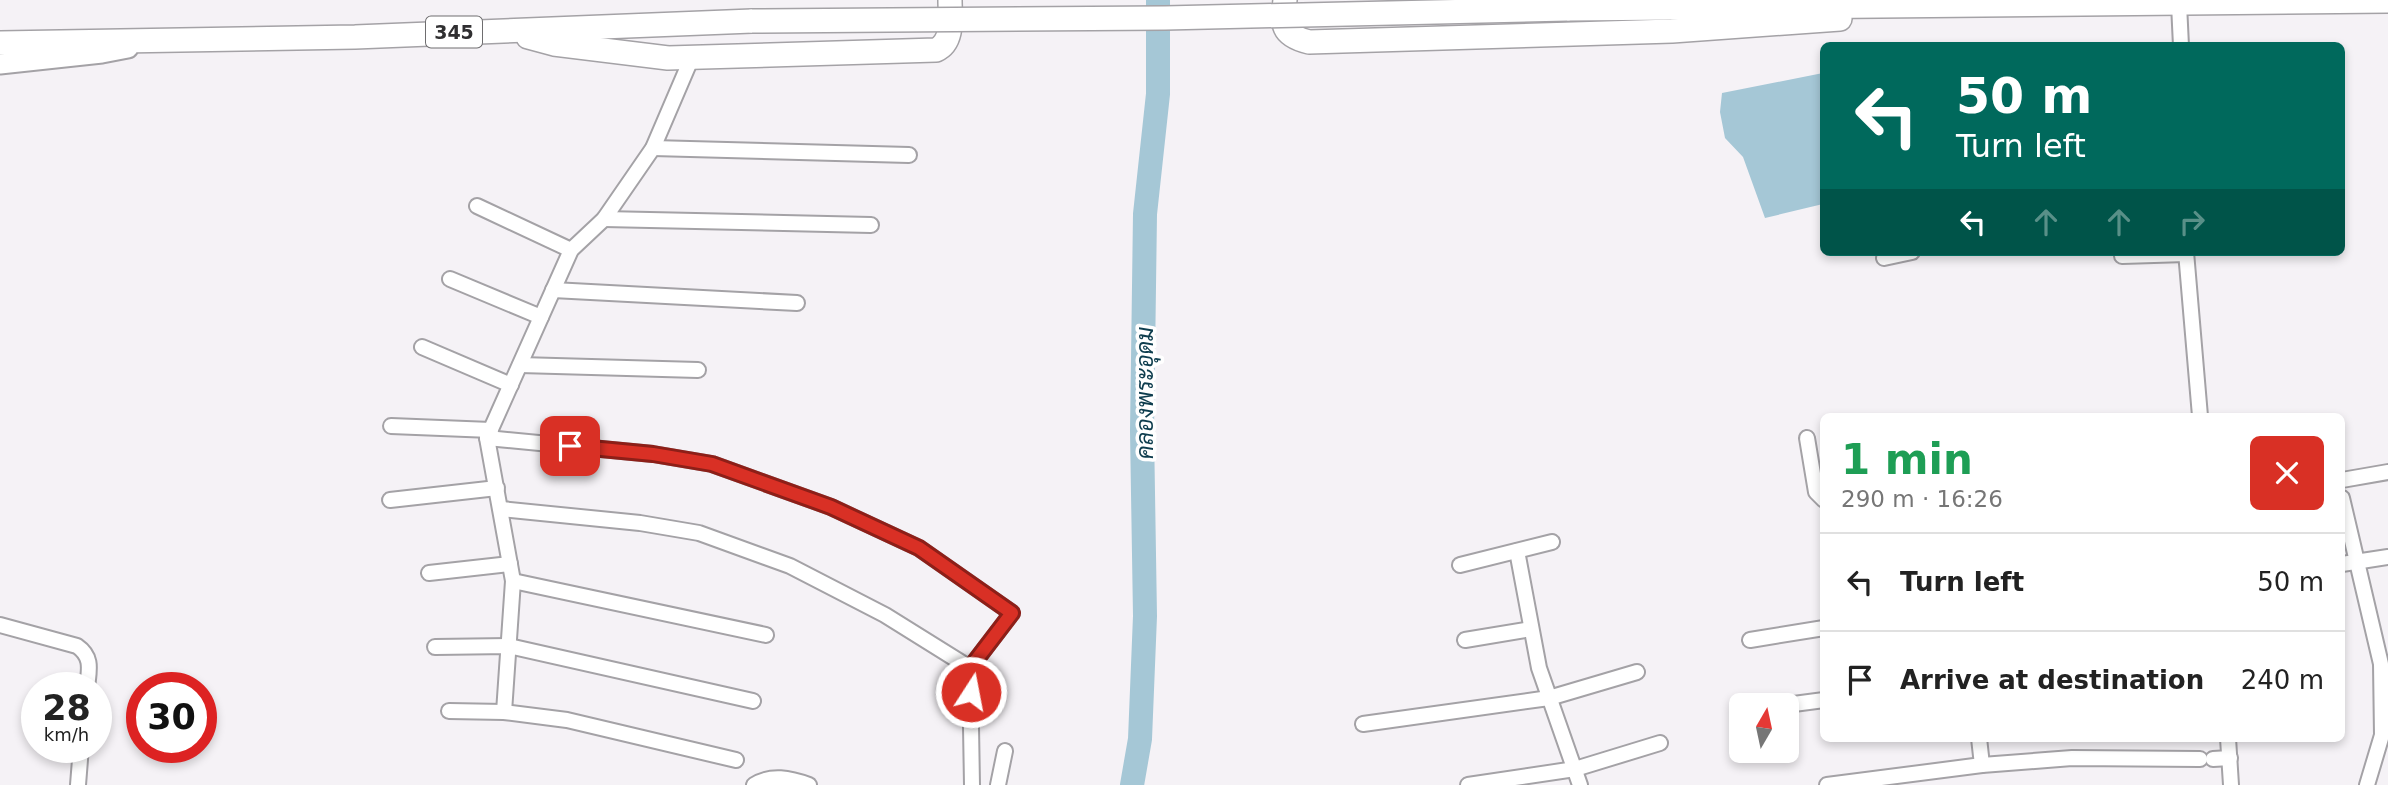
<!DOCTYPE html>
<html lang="en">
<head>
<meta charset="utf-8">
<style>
  :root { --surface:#fff; --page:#f2f2f2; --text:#222; --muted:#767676; --line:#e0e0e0 }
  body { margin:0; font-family:"DejaVu Sans",Sarabun,sans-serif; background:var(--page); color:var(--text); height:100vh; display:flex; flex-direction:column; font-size:26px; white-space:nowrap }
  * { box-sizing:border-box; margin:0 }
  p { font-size:23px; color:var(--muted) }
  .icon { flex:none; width:38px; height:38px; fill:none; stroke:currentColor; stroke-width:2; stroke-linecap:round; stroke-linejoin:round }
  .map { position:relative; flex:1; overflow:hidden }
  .details { position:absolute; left:1820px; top:413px; width:525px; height:329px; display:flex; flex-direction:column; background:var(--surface); border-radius:10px; box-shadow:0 4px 10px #0003 }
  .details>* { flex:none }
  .top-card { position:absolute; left:1820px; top:42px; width:525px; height:214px; border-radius:10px; box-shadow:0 4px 10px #0003; background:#00695c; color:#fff; overflow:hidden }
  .needle { width:46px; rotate:9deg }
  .tools { position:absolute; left:1729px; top:693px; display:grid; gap:14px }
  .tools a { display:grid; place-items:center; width:70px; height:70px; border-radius:10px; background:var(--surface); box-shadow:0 4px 10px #0003; font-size:35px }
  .speed { position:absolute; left:21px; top:672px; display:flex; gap:14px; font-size:35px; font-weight:700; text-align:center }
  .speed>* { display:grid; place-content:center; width:91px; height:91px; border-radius:50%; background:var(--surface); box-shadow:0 4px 10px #0003; line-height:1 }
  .speed small { font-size:18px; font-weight:400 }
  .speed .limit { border:10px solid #d22; background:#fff; color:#111 }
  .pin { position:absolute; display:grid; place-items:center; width:60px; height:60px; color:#fff; margin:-30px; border-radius:14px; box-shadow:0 4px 10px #0006 }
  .me { position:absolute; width:77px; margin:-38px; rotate:11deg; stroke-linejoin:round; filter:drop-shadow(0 0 5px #0008) }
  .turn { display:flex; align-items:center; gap:24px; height:147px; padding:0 21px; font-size:32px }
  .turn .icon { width:91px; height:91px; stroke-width:2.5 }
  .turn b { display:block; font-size:49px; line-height:60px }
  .lanes { display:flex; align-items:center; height:66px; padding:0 21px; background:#0003; justify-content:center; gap:35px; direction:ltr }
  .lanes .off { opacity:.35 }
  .round { display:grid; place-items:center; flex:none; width:74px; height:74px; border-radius:10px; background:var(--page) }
  .summary { display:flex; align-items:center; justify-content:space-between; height:119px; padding:0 21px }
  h1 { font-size:42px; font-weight:700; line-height:52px; color:#1e9e55 }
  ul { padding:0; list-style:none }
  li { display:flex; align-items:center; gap:21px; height:98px; padding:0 21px; border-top:2px solid var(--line) }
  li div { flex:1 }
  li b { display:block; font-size:26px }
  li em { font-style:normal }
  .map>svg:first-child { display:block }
</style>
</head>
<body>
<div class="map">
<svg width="2388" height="785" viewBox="0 0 2388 785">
  <rect width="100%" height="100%" fill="#f5f2f6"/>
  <!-- water -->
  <path fill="#a5c7d6" d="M1823,73v131l-58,14 -22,-61 -18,-19 -5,-26 2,-19z"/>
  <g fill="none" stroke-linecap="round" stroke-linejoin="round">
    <!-- river -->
    <path stroke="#a5c7d6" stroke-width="24" d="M1132,785l8,-46 5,-123 -3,-185 3,-217 13,-120v-94"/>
    <!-- minor casing -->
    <g stroke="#a4a2a6" stroke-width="18">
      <g id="minor">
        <path d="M2179,4l2,42"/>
        <path d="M653,148l256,7"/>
        <path d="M477,206l94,44"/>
        <path d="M604,219l267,6"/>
        <path d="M2186,252l14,164"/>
        <path d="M2122,256l64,-2"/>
        <path d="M1884,258l28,-6"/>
        <path d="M450,279l91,38"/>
        <path d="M553,290l244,13"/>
        <path d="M422,347l89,38"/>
        <path d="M520,365l178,5"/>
        <path d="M391,426l100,4"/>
        <path d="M487,438l166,16 59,10 119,43 88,41 93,65 -42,55 2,117"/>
        <path d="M1807,438l9,54 8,8"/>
        <path d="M2342,480l46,-8"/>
        <path d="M2342,498l39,166 1,71 -15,50"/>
        <path d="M390,500l107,-12"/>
        <path d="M501,509l139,14 59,10 91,33 95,49 85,53"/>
        <path d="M1517,551l22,117 41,117"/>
        <path d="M2342,564l46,-7"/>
        <path d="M1460,565l92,-23"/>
        <path d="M429,573l81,-9"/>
        <path d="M513,581l253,54"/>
        <path d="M0,625l77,21c16,11 12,24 10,42"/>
        <path d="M1465,640l66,-11"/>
        <path d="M1750,640l74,-12"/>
        <path d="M435,647l74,-1 244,55"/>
        <path d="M1786,705l38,-5"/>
        <path d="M449,711l55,1 63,8 169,40"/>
        <path d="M504,712l9,-131 -26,-143 84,-188 33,-31 49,-71 39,-91"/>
        <path d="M1363,724l186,-26 88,-26"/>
        <path d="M1979,738l3,27"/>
        <path d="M2228,738l3,47"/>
        <path d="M2213,759l17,-1"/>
        <path d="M78,785l3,-38"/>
        <path d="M754,785c17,-11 36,-7 55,0"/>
        <path d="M998,785l7,-34"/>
        <path d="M1468,785l107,-16 85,-26"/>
        <path d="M1827,785l155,-20 90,-7 128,1"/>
      </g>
    </g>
    <!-- secondary casing -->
    <g stroke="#a4a2a6" stroke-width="23">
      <path id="secondary" d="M0,64l102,-11 26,-5"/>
    </g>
    <!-- primary casing -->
    <g stroke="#a4a2a6" stroke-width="26">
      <g id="primary">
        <path d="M1285,0c-3,25 -4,35 24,42l363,-11 168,-12"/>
        <path d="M1567,9l821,-8"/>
        <path d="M528,37l26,7 114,14 268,-8c18,-8 14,-33 14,-50"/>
        <path d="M0,43l355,-6 397,-16"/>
      </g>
    </g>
    <!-- minor -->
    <use href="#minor" stroke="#fff" stroke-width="14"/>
    <!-- secondary -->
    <use href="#secondary" stroke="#fff" stroke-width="19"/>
    <!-- primary -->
    <use href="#primary" stroke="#fff" stroke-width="23"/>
    <!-- primary-bridge casing -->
    <g stroke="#a4a2a6" stroke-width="26" stroke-linecap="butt">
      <path id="primary-bridge" d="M752,21l413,-3 402,-9"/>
    </g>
    <!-- primary-bridge -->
    <use href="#primary-bridge" stroke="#fff" stroke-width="23"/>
  </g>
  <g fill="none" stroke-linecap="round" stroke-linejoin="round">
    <!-- route casing -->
    <g stroke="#8d1f18" stroke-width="18">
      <path id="route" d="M570,446l83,8 59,10 119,43 88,41 93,65 -42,55 1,24"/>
    </g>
    <!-- route -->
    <use href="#route" stroke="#d93025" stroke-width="12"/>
  </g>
  <g text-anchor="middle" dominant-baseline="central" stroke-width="7" stroke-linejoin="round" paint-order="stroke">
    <!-- shield labels -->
    <rect fill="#fff" stroke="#6e6d6f" stroke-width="2" x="426" y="16.5" width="56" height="31" rx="5"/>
    <g font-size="19" font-weight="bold" fill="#302f31">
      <text x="454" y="32">345</text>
    </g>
    <!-- water labels -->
    <g font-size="23" font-style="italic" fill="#0e3d4e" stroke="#fff">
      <text transform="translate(1145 393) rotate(-90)">คลองพระอุดม</text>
    </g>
  </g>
</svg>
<div class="tools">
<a><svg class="needle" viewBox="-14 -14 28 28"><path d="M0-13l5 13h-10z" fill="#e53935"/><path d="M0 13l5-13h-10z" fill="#767676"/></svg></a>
</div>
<div class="speed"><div>28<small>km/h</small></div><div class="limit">30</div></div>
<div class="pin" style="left:570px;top:446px;background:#d93025"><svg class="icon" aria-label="arrive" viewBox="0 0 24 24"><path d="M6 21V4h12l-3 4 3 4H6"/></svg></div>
<svg class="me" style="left:971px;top:692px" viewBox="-20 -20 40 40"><circle r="17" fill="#d93025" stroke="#fff" stroke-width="3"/><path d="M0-11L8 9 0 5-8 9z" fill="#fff"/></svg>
<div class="top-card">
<div class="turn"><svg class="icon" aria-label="left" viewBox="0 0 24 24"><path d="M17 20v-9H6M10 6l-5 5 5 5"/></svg><div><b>50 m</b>Turn left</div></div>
<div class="lanes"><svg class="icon" aria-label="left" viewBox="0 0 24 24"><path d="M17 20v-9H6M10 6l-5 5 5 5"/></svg><svg class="icon off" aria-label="ahead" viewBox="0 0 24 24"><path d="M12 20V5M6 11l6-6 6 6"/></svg><svg class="icon off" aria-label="ahead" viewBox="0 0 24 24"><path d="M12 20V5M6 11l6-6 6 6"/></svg><svg class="icon off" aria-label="right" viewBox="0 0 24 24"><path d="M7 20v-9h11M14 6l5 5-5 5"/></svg></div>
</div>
<section class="details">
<div class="summary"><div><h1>1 min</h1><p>290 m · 16:26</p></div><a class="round" style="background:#d93025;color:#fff"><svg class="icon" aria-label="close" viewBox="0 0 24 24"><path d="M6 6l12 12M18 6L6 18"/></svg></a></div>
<ul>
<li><svg class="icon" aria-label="left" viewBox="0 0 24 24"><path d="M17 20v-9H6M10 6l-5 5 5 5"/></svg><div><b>Turn left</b></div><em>50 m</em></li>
<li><svg class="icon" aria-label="arrive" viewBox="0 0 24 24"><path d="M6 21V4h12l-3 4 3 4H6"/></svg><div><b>Arrive at destination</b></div><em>240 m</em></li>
</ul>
</section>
</div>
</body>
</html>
